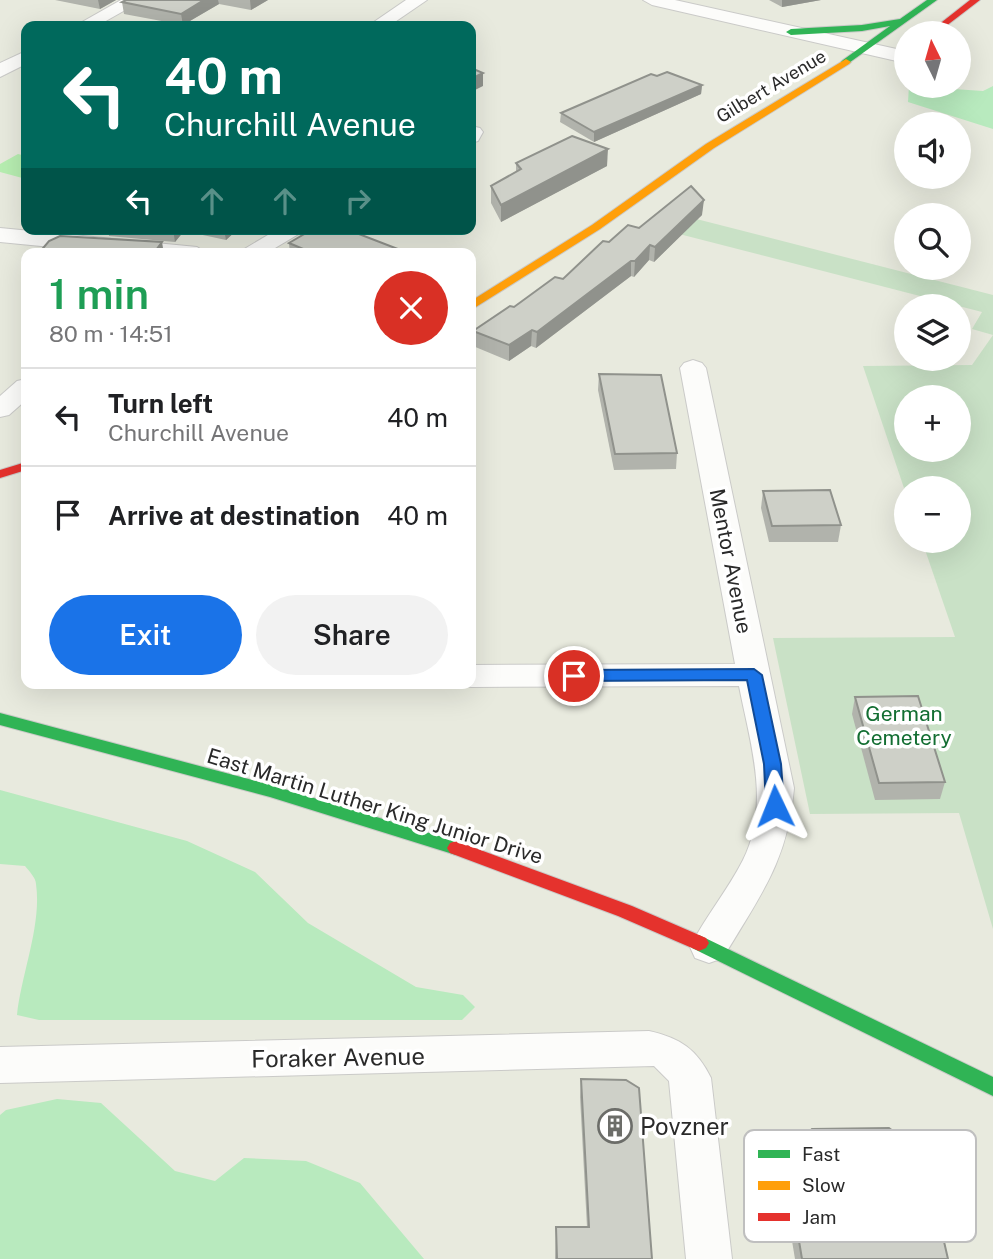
<!DOCTYPE html>
<html lang="en">
<head>
<meta charset="utf-8">
<style>
  :root { --surface:#fff; --page:#f2f2f2; --text:#202124; --muted:#757577; --line:#e0e0e0; --accent:#1a73e8 }
  body { margin:0; font-family:"Public Sans",sans-serif; background:var(--page); color:var(--text); height:100vh; display:flex; flex-direction:column; font-size:26px; white-space:nowrap }
  * { box-sizing:border-box; margin:0 }
  p { font-size:23px; color:var(--muted) }
  .icon { flex:none; width:38px; height:38px; fill:none; stroke:currentColor; stroke-width:2; stroke-linecap:round; stroke-linejoin:round }
  .map { position:relative; flex:1; overflow:hidden }
  .side { position:absolute; left:21px; top:248px; width:455px; height:441px; display:flex; flex-direction:column; background:var(--surface); border-radius:14px; box-shadow:0 7px 28px #0002 }
  .side>* { flex:none }
  .banner { position:absolute; left:21px; top:21px; width:455px; height:214px; border-radius:14px; box-shadow:0 7px 28px #0002; background:#00695c; color:#fff; overflow:hidden }
  .needle { width:46px; rotate:355deg }
  .controls { position:absolute; left:894px; top:21px; display:grid; gap:14px }
  .controls a { display:grid; place-items:center; width:77px; height:77px; border-radius:50%; background:var(--surface); box-shadow:0 7px 28px #0002; font-size:35px }
  .pin { position:absolute; display:grid; place-items:center; width:60px; height:60px; color:#fff; margin:-30px; border:4px solid #fff; border-radius:50%; box-shadow:0 2px 7px #0007 }
  .me { position:absolute; width:77px; margin:-38px; rotate:358deg; stroke-linejoin:round; filter:drop-shadow(0 0 5px #0008) }
  .turn { display:flex; align-items:center; gap:24px; height:147px; padding:0 28px; font-size:32px }
  .turn .icon { width:91px; height:91px; stroke-width:2.5 }
  .turn b { display:block; font-size:49px; line-height:60px }
  .lanes { display:flex; align-items:center; height:66px; padding:0 28px; background:#0003; justify-content:center; gap:35px; direction:ltr }
  .lanes .off { opacity:.35 }
  .round { display:grid; place-items:center; flex:none; width:74px; height:74px; border-radius:37px; background:var(--page) }
  .headline { display:flex; align-items:center; justify-content:space-between; height:119px; padding:0 28px }
  h1 { font-size:42px; font-weight:600; line-height:52px; color:#1e9e55 }
  .action { display:flex; gap:14px; margin-top:auto; padding:14px 28px }
  .action a { flex:1; height:80px; border-radius:42px; background:var(--accent); color:#fff; font-size:28px; font-weight:600; line-height:80px; text-align:center }
  .action a+a { background:var(--page); color:var(--text) }
  ul { padding:0; list-style:none }
  li { display:flex; align-items:center; gap:21px; height:98px; padding:0 28px; border-top:2px solid var(--line) }
  li div { flex:1 }
  li b { display:block; font-size:26px }
  li em { font-style:normal }
  .map>svg:first-child { display:block }
</style>
</head>
<body>
<div class="map">
<svg width="993" height="1259" viewBox="0 0 993 1259">
  <rect width="100%" height="100%" fill="#e8eade"/>
  <!-- green -->
  <g fill="#b8eabe">
    <path d="M909,86l74,5 10,-5v43l-85,-27z"/>
    <path d="M0,790l187,51 68,31 53,51 108,64 47,8 12,12 -13,13h-423l-22,-5c4,-40 25,-90 19,-131 0,-6 -7,-13 -11,-18l-25,-2z"/>
    <path d="M57,1099l44,4 74,68 40,10 29,-23 62,3 54,22 64,76h-424v-144l6,-5z"/>
  </g>
  <!-- cemetery -->
  <path fill="#c9e1c6" fill-rule="evenodd" d="M669,212l324,83v634l-34,-116 -149,1 -37,-176 182,-1 -33,-96h37v-53h-53v6l-43,-128 109,-1 21,-30 -21,-6 10,-17 -334,-86zM906,397h53v53h-53z"/>
  <!-- pitch -->
  <path fill="#b7eeb1" d="M18,154l8,2v23l-26,-7v-8z"/>
  <g fill="none" stroke-linecap="round" stroke-linejoin="round">
    <!-- street casing -->
    <g stroke="#cacac8" stroke-width="2">
      <g id="street">
        <path d="M121,0h22l-46,26h-22z"/>
        <path d="M406,0h21l-38,26h-21z"/>
        <path d="M643,0h32l226,50 5,2v8l-5,2 -249,-57z"/>
        <path d="M26,51v13l-26,13v-14z"/>
        <path d="M471,126l9,2 3,4 -5,9 -7,2z"/>
        <path d="M0,228l197,19 11,7h-85l-123,-12z"/>
        <path d="M278,229h29l-42,25h-29z"/>
        <path d="M693,360l9,3 4,5 88,420c-6,74 -35,109 -71,170l-14,5 -14,-5 -5,-11c15,-30 38,-57 53,-87 28,-56 7,-117 -4,-174l-268,1 -10,-3h10v-19l264,-1 -55,-296 4,-5z"/>
        <path d="M26,379v21l-17,15 -9,2v-21l17,-15z"/>
        <path d="M649,1031c31,7 48,18 62,47l21,181h-46l-17,-178 -15,-15 -654,17v-36z"/>
      </g>
    </g>
    <!-- fast casing -->
    <g stroke="#cacac8" stroke-width="2">
      <g id="fast">
        <path d="M927,0h10l-91,65 -5,-3 2,-2 47,-34 -28,5 -71,4 -5,-3 5,-3 71,-4 38,-6z"/>
        <path d="M0,713l271,72 191,58 3,5 -3,5 -6,2 -186,-58 -270,-72z"/>
        <path d="M699,935l294,142v19l-301,-148 -3,-5 3,-5z"/>
      </g>
    </g>
    <!-- slow casing -->
    <g stroke="#cacac8" stroke-width="2">
      <path id="slow" d="M846,59l5,3 -2,2 -135,84 -114,81 -129,81v-9l121,-76 114,-81z"/>
    </g>
    <!-- jam casing -->
    <g stroke="#cacac8" stroke-width="2">
      <g id="jam">
        <path d="M970,0h10l-43,33h-9z"/>
        <path d="M26,462v8l-26,8v-8z"/>
        <path d="M456,841l176,65 74,32 3,5 -3,5 -7,3 -7,-3 -74,-32 -168,-63 -3,-5 3,-5z"/>
      </g>
    </g>
    <!-- street -->
    <use href="#street" fill="#fcfcfa" fill-rule="evenodd"/>
    <!-- fast -->
    <use href="#fast" fill="#30b455" fill-rule="evenodd"/>
    <!-- slow -->
    <use href="#slow" fill="#ff9f0a" fill-rule="evenodd"/>
    <!-- jam -->
    <use href="#jam" fill="#e5322d" fill-rule="evenodd"/>
  </g>
  <!-- wall -->
  <g fill="#b1b3ac">
    <path d="M55,0h61l-16,9z"/>
    <path d="M126,0h142l-17,10 -32,-6 -36,21 -59,-11 -2,-12z"/>
    <path d="M769,0h52l-39,7z"/>
    <path d="M702,85l-1,9 -107,48 -34,-20 1,-9z"/>
    <path d="M516,163l91,3 -106,56 -10,-19v-17l25,-14z"/>
    <path d="M702,215l-48,47 -5,-2 -15,17 -3,-1 -95,72 -5,-2 -22,15 -36,-15v-15l90,-52 46,-37 30,-14z"/>
    <path d="M108,229h130l-12,11 -42,-9 -9,11 -66,-6z"/>
    <path d="M289,243l114,11h-113z"/>
    <path d="M599,374l78,79 -1,16 -62,1 -16,-80z"/>
    <path d="M763,491l78,34 -3,17h-69l-8,-34z"/>
    <path d="M855,697l90,85 -5,17 -65,1 -23,-86z"/>
    <path d="M581,1079l71,180h-97l1,-32h31l-7,-130z"/>
    <path d="M785,1157l163,102h-153l-14,-85z"/>
  </g>
  <!-- shaded-wall -->
  <g fill="#90928c">
    <path d="M98,0h18l-16,9z"/>
    <path d="M204,0h14l1,4 -36,21 -2,-11z"/>
    <path d="M250,0h18l-17,10z"/>
    <path d="M782,0h39l-39,7z"/>
    <path d="M473,46v14h-2v-13z"/>
    <path d="M483,73v13l-12,6v-13z"/>
    <path d="M702,85l-1,9 -107,48v-10z"/>
    <path d="M608,149l-1,17 -106,56v-17z"/>
    <path d="M704,200l-2,15 -48,47 1,-15z"/>
    <path d="M173,229h10l1,2 -9,11z"/>
    <path d="M224,229h14l-12,11z"/>
    <path d="M162,242l2,12h-11z"/>
    <path d="M650,245l-1,15 -15,17 1,-16z"/>
    <path d="M631,261v15l-95,72 1,-16z"/>
    <path d="M532,330l-1,16 -22,15v-16z"/>
  </g>
  <!-- building -->
  <g fill="#ced0c8" stroke="#90928c" stroke-width="2">
    <path d="M126,0h78l-23,14 -59,-12z"/>
    <path d="M471,68l12,5 -12,6z"/>
    <path d="M667,72l35,13 -108,47 -33,-19 90,-39 6,2z"/>
    <path d="M572,136l36,13 -107,56 -10,-19 30,-17 -5,-6z"/>
    <path d="M691,186l13,14 -49,47 -5,-2 -15,16h-4l-94,71 -5,-2 -23,15 -36,-14 37,-25 4,1 41,-30 8,2 40,-38 6,1 19,-17 11,3z"/>
    <path d="M313,229h33l57,22 -5,3h-86l1,-1 -24,-10z"/>
    <path d="M60,236l102,6 -9,12h-115l11,-13z"/>
    <path d="M599,374l62,1 16,78 -62,1z"/>
    <path d="M830,490l11,35 -69,1 -9,-35z"/>
    <path d="M918,696l27,86 -66,1 -24,-86z"/>
    <path d="M581,1079l45,1 13,8 13,171h-95l-1,-32h33z"/>
    <path d="M889,1128l35,26 24,105h-146l-17,-102 27,-28z"/>
  </g>
  <!-- route -->
  <path fill="#1a73e8" stroke="#114b97" stroke-width="2" d="M754,669l8,6 19,89 3,42 -9,7 -9,-7 -2,-42 -17,-84 -173,1 -8,-5 8,-6z"/>
  <!-- icons -->
  <defs>
    <g id="building-ring" transform="scale(1.75)"><circle r="9.5" fill="#fff" stroke="#6c6d69" stroke-width="1.5"/><path d="M-4-6H4V6H1V3H-1V6H-4ZM-2.5-4.3h1.7v1.8h-1.7ZM.8-4.3h1.7v1.8H.8ZM-2.5-1h1.7V.8h-1.7ZM.8-1h1.7V.8H.8Z" fill="#6c6d69"/></g>
  </defs>
  <g fill-rule="evenodd">
    <use href="#building-ring" x="615" y="1126"/>
  </g>
  <g text-anchor="middle" dominant-baseline="central" stroke-width="7" stroke-linejoin="round" paint-order="stroke">
    <!-- far-street labels -->
    <g font-size="18" fill="#2a2a2a" stroke="#fff">
      <text transform="translate(771 86) rotate(-31)">Gilbert Avenue</text>
    </g>
    <!-- street labels -->
    <g font-size="21" fill="#2a2a2a" stroke="#fff">
      <text transform="translate(731 561) rotate(79)">Mentor Avenue</text>
      <text transform="translate(375 806) rotate(17)">East Martin Luther King Junior Drive</text>
    </g>
    <!-- park labels -->
    <g font-size="21" fill="#136e32" stroke="#fff">
      <text x="904" y="713">German<tspan x="904" dy="24">Cemetery</tspan></text>
    </g>
    <!-- near-street labels -->
    <g font-size="24" fill="#2a2a2a" stroke="#fff">
      <text transform="translate(338 1057) rotate(-1)">Foraker Avenue</text>
    </g>
    <!-- near-poi labels -->
    <g font-size="24" fill="#2a2a2a" stroke="#fff" text-anchor="start">
      <text x="640" y="1126">Povzner</text>
    </g>
  </g>
  <!-- legend -->
  <rect x="744" y="1130" width="232" height="112" rx="10" fill="#fff" stroke="#bfbfbf" stroke-width="2"/>
  <rect x="758" y="1150" width="32" height="8" fill="#30b455"/>
  <rect x="758" y="1181" width="32" height="9" fill="#ff9f0a"/>
  <rect x="758" y="1213" width="32" height="8" fill="#e5322d"/>
  <g font-size="19" fill="#2a2a2a">
    <text x="802" y="1161">Fast</text>
    <text x="802" y="1192">Slow</text>
    <text x="802" y="1224">Jam</text>
  </g>
</svg>
<div class="controls">
<a><svg class="needle" viewBox="-14 -14 28 28"><path d="M0-13l5 13h-10z" fill="#e53935"/><path d="M0 13l5-13h-10z" fill="#757577"/></svg></a>
<a><svg class="icon" aria-label="sound" viewBox="0 0 24 24"><path d="M4 9h4l5-4v14l-5-4H4zM17 9q2 3 0 6"/></svg></a>
<a><svg class="icon" aria-label="search" viewBox="0 0 24 24"><circle cx="10" cy="10" r="6"/><path d="M15 15l6 6"/></svg></a>
<a><svg class="icon" aria-label="layers" viewBox="0 0 24 24"><path d="M12 4l9 5-9 5-9-5zM3 14l9 5 9-5"/></svg></a>
<a>+</a>
<a>−</a>
</div>
<div class="pin" style="left:574px;top:676px;background:#d93025"><svg class="icon" aria-label="arrive" viewBox="0 0 24 24"><path d="M6 21V4h12l-3 4 3 4H6"/></svg></div>
<svg class="me" style="left:775px;top:806px" viewBox="-20 -20 40 40"><path d="M0-17L14 15 0 8-14 15z" fill="#1a73e8" stroke="#fff" stroke-width="4"/></svg>
<div class="banner">
<div class="turn"><svg class="icon" aria-label="left" viewBox="0 0 24 24"><path d="M17 20v-9H6M10 6l-5 5 5 5"/></svg><div><b>40 m</b>Churchill Avenue</div></div>
<div class="lanes"><svg class="icon" aria-label="left" viewBox="0 0 24 24"><path d="M17 20v-9H6M10 6l-5 5 5 5"/></svg><svg class="icon off" aria-label="ahead" viewBox="0 0 24 24"><path d="M12 20V5M6 11l6-6 6 6"/></svg><svg class="icon off" aria-label="ahead" viewBox="0 0 24 24"><path d="M12 20V5M6 11l6-6 6 6"/></svg><svg class="icon off" aria-label="right" viewBox="0 0 24 24"><path d="M7 20v-9h11M14 6l5 5-5 5"/></svg></div>
</div>
<section class="side">
<div class="headline"><div><h1>1 min</h1><p>80 m · 14:51</p></div><a class="round" style="background:#d93025;color:#fff"><svg class="icon" aria-label="close" viewBox="0 0 24 24"><path d="M6 6l12 12M18 6L6 18"/></svg></a></div>
<ul>
<li><svg class="icon" aria-label="left" viewBox="0 0 24 24"><path d="M17 20v-9H6M10 6l-5 5 5 5"/></svg><div><b>Turn left</b><p>Churchill Avenue</p></div><em>40 m</em></li>
<li><svg class="icon" aria-label="arrive" viewBox="0 0 24 24"><path d="M6 21V4h12l-3 4 3 4H6"/></svg><div><b>Arrive at destination</b></div><em>40 m</em></li>
</ul>
<div class="action"><a>Exit</a><a>Share</a></div>
</section>
</div>
</body>
</html>
